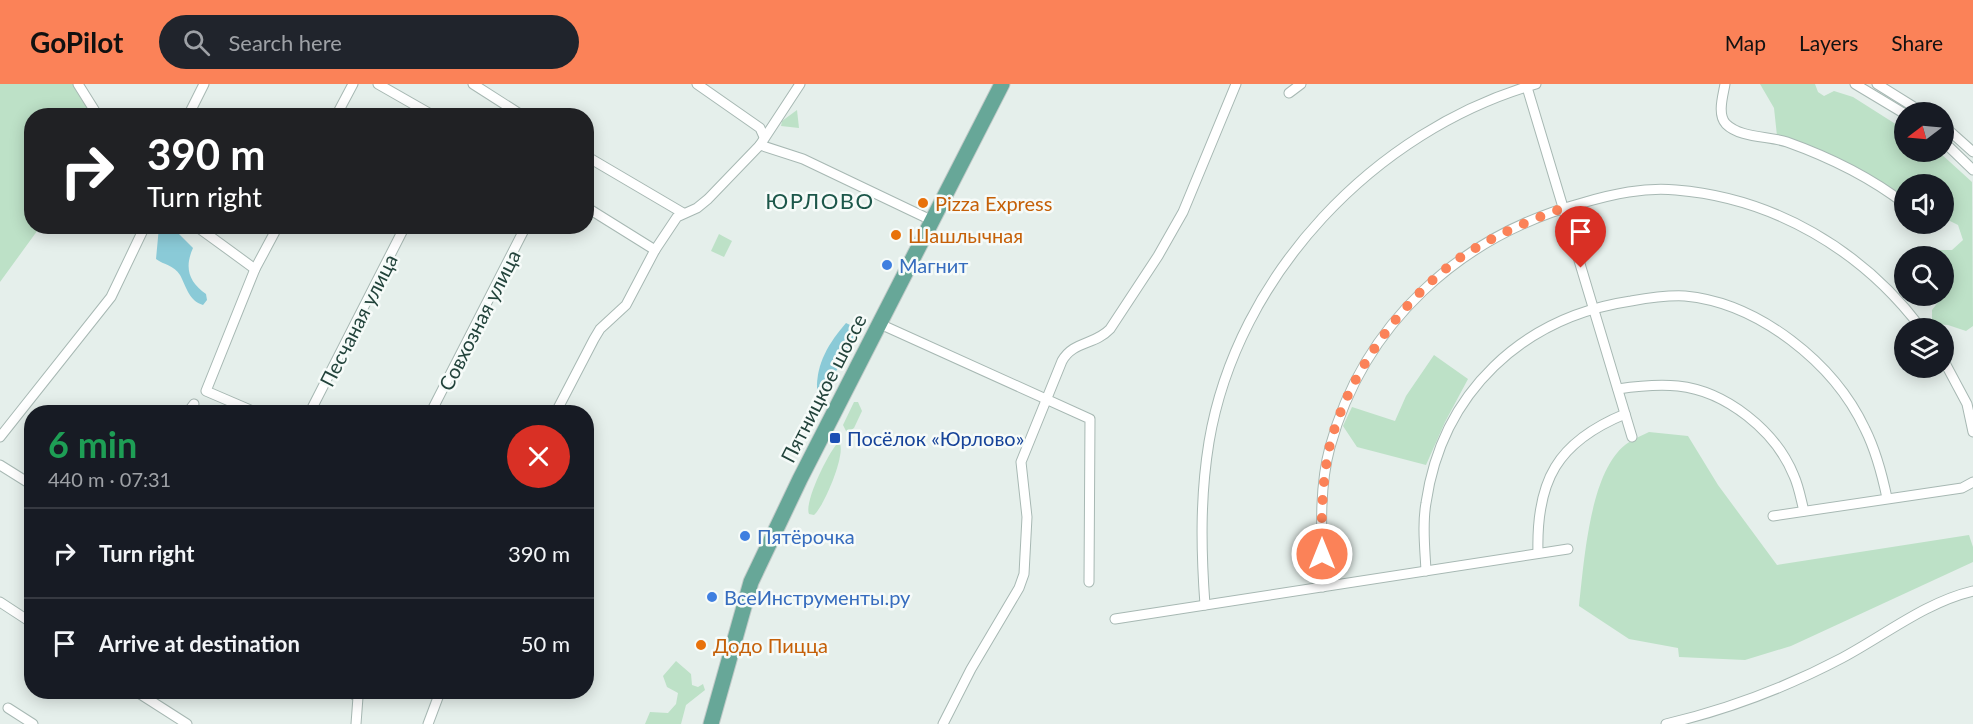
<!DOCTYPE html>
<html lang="en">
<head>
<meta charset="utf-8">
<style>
  :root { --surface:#171b24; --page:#20242c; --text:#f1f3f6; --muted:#9ea1a6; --line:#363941; --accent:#fb8258 }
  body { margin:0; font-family:Lato,sans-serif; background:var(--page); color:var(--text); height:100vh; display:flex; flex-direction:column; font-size:22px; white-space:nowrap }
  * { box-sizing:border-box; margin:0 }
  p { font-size:20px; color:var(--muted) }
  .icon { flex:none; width:33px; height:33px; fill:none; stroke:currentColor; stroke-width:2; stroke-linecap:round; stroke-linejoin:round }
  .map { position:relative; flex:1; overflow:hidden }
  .panel { position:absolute; left:24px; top:321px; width:570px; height:294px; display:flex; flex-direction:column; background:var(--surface); border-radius:24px; box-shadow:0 3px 15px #0003 }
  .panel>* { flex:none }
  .hud { position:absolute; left:24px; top:24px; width:570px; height:126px; border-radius:24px; box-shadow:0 3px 15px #0003; background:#202124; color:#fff; overflow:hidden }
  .needle { width:39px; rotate:254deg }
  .controls { position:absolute; left:1894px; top:18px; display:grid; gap:12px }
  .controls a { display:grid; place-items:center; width:60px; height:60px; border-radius:50%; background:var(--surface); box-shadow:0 3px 15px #0003; font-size:30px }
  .pin { position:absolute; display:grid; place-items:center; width:51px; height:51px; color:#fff; margin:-62px -26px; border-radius:50% 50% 50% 0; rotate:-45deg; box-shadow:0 0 6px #0007 }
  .pin .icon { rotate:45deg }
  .me { position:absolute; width:66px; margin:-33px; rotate:0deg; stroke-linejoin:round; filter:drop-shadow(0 0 4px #0008) }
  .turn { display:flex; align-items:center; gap:21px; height:126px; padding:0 24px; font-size:27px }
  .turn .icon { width:78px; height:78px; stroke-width:2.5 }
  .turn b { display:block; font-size:42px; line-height:51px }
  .round { display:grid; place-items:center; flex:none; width:63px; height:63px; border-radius:32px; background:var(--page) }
  .summary { display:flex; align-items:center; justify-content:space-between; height:102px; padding:0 24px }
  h1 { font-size:36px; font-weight:700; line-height:45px; color:#1e9e55 }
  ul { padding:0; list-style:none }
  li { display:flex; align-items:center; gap:18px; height:90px; padding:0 24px; border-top:2px solid var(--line) }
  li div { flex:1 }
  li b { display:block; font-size:22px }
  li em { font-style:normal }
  header { display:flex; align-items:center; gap:36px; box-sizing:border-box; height:84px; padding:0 30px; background:var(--accent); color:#111 }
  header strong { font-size:28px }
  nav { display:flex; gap:33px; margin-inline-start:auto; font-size:21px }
  .search { width:420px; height:54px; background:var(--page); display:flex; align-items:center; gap:15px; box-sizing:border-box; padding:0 21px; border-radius:33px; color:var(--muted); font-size:22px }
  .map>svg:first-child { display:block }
</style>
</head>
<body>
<header>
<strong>GoPilot</strong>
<div class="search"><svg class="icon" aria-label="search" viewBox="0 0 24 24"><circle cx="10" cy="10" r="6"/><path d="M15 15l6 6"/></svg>Search here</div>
<nav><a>Map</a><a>Layers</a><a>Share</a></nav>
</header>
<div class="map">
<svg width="1973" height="640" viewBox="0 0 1973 640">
  <rect width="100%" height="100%" fill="#e5efeb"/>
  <!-- green -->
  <g fill="#bde1c7">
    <path d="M0,0h74l20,31 -62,1v110l8,1 -40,55z"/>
    <path d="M1760,0h55l3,8 6,4 10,-5 19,6 52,33v22h34l33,30 1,144 -7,5 -18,-6 -16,-1v-14l13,-17 -1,-37h-18v-3l8,-3h18l11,-10 -5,-15 -14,-7v-34h-39v14l-85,-47 -43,-15 -3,-28z"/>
    <path d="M797,26l2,18 -18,-2 1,-5z"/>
    <path d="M719,150l13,7 -8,16 -13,-6z"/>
    <path d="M1434,271l34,24 -23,43 -19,43 -69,-18 -14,-21 9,-19 43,14 11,-25z"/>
    <path d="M854,318h4l4,9 -8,17 -7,5 -4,-8z"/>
    <path d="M1649,348l39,4 30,49 59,80 192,-30 4,12v15l-182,84 -46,14 -66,-3 -1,-9 -49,-9 -50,-33c5,-42 10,-132 46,-161 6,-5 16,-9 24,-13z"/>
    <path d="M840,360c5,12 -16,62 -26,71l-5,-1c-5,-12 18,-58 27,-69z"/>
    <path d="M676,577l15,13 1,11 6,2 5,-3 2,6 -19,15 -5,19h-36l5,-12 18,1 8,-9 2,-11 -11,-6 -4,-11z"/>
  </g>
  <!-- water -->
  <g fill="#8acad7">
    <path d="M159,143h13l21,21c-9,20 -4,34 13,46l1,6 -4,5c-14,-4 -17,-19 -23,-30 -6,-10 -16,-10 -24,-16z"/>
    <path d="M846,239l6,3 5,9 -33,57 -7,-2c-1,-27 12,-47 29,-67z"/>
  </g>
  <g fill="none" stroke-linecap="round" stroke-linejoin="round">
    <!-- minor casing -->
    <g stroke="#a7b8b3" stroke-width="11">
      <g id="minor">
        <path d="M78,0l20,32"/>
        <path d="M378,0l56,32"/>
        <path d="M473,0l50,32"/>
        <path d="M697,0l63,44 4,9"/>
        <path d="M1526,0l106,353"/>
        <path d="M1725,0c-2,12 -8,30 1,40 14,14 43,12 61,18 42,15 83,35 118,62"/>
        <path d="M1855,0l50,30"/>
        <path d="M1877,0l45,28"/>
        <path d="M1289,9l12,-9"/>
        <path d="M188,32l16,-32"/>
        <path d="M336,32l17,-32"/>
        <path d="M1944,42l29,26"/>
        <path d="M1944,58l29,28"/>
        <path d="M760,61l43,14 130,62"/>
        <path d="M586,72l97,57"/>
        <path d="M586,123l69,43"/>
        <path d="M196,142l59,43"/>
        <path d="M880,240l210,95 -1,163"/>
        <path d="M1944,277l23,43 6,28"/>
        <path d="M1618,305c20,-3 39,-5 60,-3 48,5 98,45 116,90 5,11 7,24 10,35"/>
        <path d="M188,328l6,-8"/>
        <path d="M255,328l-49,-21 49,-122 23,-43"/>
        <path d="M310,328l95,-186"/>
        <path d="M431,328l95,-186"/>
        <path d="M556,328l38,-73 6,-10 26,-24 29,-55 22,-33 20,-9 11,-9 52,-54 40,-61"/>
        <path d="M0,353l111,-140 34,-71"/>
        <path d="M0,381l32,20"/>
        <path d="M1773,432l189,-28 11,-6"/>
        <path d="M1538,469c-2,-72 19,-111 87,-139"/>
        <path d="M1426,487c-1,-22 -4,-46 0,-68 16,-111 97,-186 205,-202 17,-3 36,-6 54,-5 74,7 149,67 180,133 11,22 17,45 22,69"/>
        <path d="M1323,503c-1,-46 -5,-96 7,-140 34,-124 130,-211 252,-244 31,-9 62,-16 94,-13 98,8 186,60 245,138"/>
        <path d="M0,518l32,21"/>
        <path d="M1205,521c-4,-55 -5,-108 4,-163 28,-167 166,-312 327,-358"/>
        <path d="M1115,535l453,-70"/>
        <path d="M137,608l50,32"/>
        <path d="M350,608l8,5 -2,27"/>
        <path d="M8,624l25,16"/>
        <path d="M428,640l12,-32"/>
        <path d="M943,640l28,-55 48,-81 5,-14 3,-57 -6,-55 41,-101c11,-20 33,-16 48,-32l48,-73 25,-44 53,-128"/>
        <path d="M1666,640c60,-14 121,-37 176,-66 43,-23 84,-56 131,-67"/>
      </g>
    </g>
    <!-- primary casing -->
    <g stroke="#c1cac8" stroke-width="17">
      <path id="primary" d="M711,640l40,-142 49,-103 202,-395"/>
    </g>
    <!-- minor -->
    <use href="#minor" stroke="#fff" stroke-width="9"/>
    <!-- primary -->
    <use href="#primary" stroke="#67a798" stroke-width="15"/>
  </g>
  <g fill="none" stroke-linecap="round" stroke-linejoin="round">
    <!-- route -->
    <path stroke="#fb8258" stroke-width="10" stroke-dasharray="0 18" d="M1322,470c-1,-35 0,-71 7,-105 16,-71 73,-150 132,-192 32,-21 67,-36 102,-49l18,60"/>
  </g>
  <!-- markers -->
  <g fill="#e8710a" stroke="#f6fbf9" stroke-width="2">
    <circle cx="923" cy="119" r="6"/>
    <circle cx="896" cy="151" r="6"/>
    <circle cx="701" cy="561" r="6"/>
  </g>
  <g fill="#3f7fe0" stroke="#f6fbf9" stroke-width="2">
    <circle cx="887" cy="181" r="6"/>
    <circle cx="745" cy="452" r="6"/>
    <circle cx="712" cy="513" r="6"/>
  </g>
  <rect fill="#1a4fb4" stroke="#f6fbf9" stroke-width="2" x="829" y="348" width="12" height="12" rx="3"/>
  <g text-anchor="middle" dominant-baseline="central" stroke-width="5" stroke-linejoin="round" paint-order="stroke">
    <!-- food labels -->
    <g font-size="20" fill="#c56008" stroke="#f6fbf9" text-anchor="start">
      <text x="935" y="119">Pizza Express</text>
      <text x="908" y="151">Шашлычная</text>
      <text x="713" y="561">Додо Пицца</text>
    </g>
    <!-- shop labels -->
    <g font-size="20" fill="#366cbe" stroke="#f6fbf9" text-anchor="start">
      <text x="899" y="181">Магнит</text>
      <text x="757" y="452">Пятёрочка</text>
      <text x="724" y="513">ВсеИнструменты.ру</text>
    </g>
    <!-- street labels -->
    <g font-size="20" fill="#22433b" stroke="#f6fbf9">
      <text transform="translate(358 236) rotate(-63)">Песчаная улица</text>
      <text transform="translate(479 236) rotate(-63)">Совхозная улица</text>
      <text transform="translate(823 304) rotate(-63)">Пятницкое шоссе</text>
    </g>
    <!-- transit labels -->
    <g font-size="20" fill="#164399" stroke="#f6fbf9" text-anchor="start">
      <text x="847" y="354">Посёлок «Юрлово»</text>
    </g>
    <!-- quarter labels -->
    <g font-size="22" letter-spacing="1.5" fill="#1c574a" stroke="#f6fbf9">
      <text x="820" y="116">ЮРЛОВО</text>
    </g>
  </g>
</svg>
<div class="controls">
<a><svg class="needle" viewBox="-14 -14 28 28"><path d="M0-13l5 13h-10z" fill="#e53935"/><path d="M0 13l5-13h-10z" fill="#9ea1a6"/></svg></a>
<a><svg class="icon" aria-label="sound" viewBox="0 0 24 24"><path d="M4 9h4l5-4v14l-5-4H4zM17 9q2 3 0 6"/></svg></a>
<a><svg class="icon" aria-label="search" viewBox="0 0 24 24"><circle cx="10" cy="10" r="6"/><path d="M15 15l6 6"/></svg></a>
<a><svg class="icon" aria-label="layers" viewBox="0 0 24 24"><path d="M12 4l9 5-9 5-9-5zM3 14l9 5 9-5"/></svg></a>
</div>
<div class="pin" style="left:1581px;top:184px;background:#d93025"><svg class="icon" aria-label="arrive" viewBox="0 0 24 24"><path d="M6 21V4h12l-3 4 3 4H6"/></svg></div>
<svg class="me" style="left:1322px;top:470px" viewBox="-20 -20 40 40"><circle r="17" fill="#fb8258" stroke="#fff" stroke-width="3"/><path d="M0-11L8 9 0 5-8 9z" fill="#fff"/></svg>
<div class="hud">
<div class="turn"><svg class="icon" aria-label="right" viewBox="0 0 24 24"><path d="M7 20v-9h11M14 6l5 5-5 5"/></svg><div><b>390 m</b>Turn right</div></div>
</div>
<section class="panel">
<div class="summary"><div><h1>6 min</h1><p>440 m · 07:31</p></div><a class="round" style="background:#d93025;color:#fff"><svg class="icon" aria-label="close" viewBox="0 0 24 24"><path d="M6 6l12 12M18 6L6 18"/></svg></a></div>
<ul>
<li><svg class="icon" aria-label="right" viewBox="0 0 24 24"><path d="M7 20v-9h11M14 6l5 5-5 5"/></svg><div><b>Turn right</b></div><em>390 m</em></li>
<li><svg class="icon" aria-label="arrive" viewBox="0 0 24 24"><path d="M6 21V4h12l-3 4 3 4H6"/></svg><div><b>Arrive at destination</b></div><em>50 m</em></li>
</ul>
</section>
</div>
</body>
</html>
